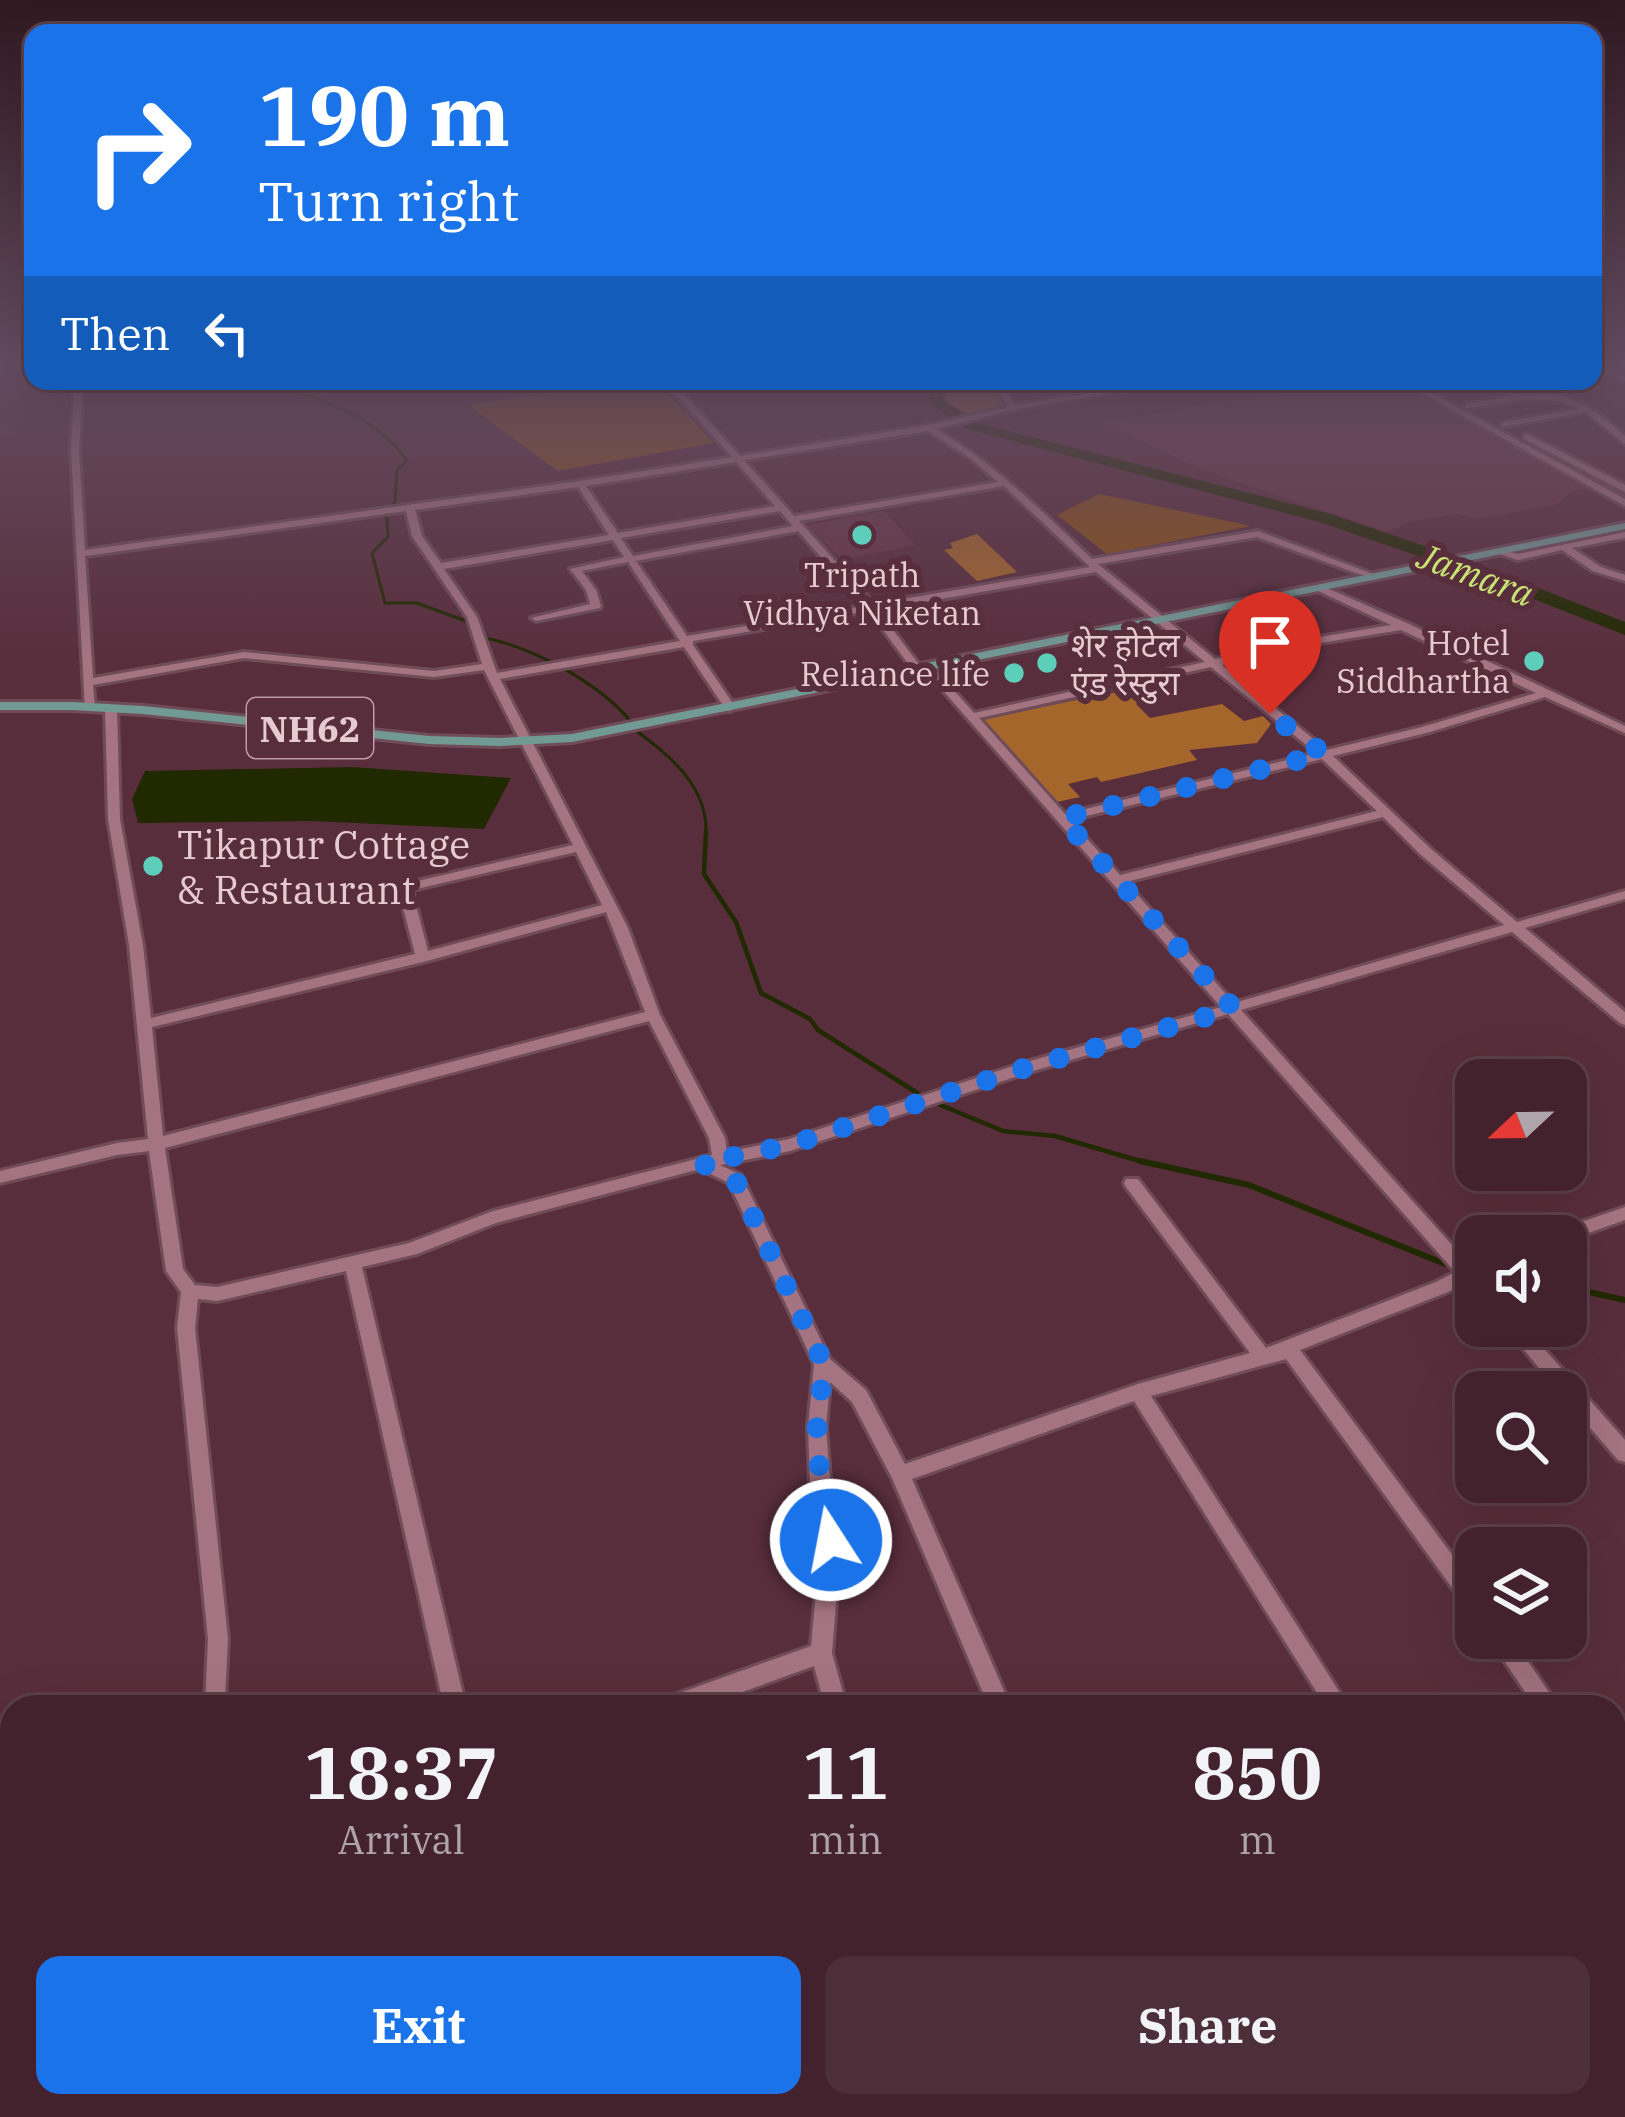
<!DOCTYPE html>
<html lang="en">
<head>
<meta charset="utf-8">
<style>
  :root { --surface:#43222d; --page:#4d2f39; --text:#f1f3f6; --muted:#afa4aa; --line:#5b3f49; --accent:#1a73e8 }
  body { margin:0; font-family:"IBM Plex Serif","Noto Sans Devanagari",serif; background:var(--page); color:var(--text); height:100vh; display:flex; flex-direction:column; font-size:45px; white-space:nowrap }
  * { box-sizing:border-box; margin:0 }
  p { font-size:39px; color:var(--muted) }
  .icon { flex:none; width:66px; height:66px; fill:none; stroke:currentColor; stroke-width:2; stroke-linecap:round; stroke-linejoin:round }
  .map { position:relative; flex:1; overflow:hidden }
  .drawer { position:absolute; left:0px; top:1695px; width:1626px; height:423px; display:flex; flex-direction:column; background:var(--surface); border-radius:36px 36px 0 0; box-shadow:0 12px 48px #0002,0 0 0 3px var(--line) }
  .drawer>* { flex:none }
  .banner { position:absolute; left:24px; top:24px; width:1578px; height:366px; border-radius:24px; box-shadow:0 12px 48px #0002,0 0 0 3px var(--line); background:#1a73e8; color:#fff; overflow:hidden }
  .needle { width:78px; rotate:248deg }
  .fabs { position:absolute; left:1455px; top:1059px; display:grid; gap:24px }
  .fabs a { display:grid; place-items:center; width:132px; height:132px; border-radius:24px; background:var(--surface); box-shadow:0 12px 48px #0002,0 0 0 3px var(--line); font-size:60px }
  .pin { position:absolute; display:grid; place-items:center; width:102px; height:102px; color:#fff; margin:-123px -51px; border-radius:50% 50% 50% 0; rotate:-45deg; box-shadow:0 0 12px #0007 }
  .pin .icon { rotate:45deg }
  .me { position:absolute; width:132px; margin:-66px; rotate:349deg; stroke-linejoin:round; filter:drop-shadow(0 0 9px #0008) }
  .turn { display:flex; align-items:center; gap:42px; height:252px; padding:0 36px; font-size:54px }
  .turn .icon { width:156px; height:156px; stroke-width:2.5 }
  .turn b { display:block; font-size:84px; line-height:102px }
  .then { display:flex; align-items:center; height:114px; padding:0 36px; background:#0003; gap:24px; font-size:45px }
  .eta { display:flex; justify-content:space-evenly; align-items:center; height:204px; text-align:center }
  .eta b { font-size:72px; font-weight:800; line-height:84px }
  .primary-button { display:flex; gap:24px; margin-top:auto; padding:24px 36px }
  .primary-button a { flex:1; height:138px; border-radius:24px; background:var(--accent); color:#fff; font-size:48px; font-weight:800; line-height:138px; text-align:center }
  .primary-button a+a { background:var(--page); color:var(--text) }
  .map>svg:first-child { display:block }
</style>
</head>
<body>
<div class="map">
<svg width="1625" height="2117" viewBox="0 0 1625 2117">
  <rect width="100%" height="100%" fill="#592e3c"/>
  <!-- built -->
  <g fill="#693647">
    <path d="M1358,381h37l198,105 -23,7 -15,12 -78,14 -19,-5 -45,7 -27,11 -185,-63 -101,-47z"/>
    <path d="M884,511l31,34 -72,15 -36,-35z"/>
  </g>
  <!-- green -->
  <g fill="#8a5016">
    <path d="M628,381h28l58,62 -156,28 -90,-66z"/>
    <path d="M1100,494l151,32 -144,28 -50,-39z"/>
  </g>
  <!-- forest -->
  <g fill="#a5662b">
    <path d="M947,381h39l19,26 -36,8 -23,-10z"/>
    <path d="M977,534l40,38 -40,9 -33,-31 9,-2 -3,-5z"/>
    <path d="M1132,689l10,8 -6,7 14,14 72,-14 22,17 19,-5 8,8 -14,19 -68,7 8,10 -96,22 -4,-5 -29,7 12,13 -23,5 -77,-83z"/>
  </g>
  <!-- water -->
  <path fill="#212900" d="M352,767l159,11 -27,51 -172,-8 -174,2 -6,-24 13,-28z"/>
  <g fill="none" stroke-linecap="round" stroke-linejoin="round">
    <!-- stream-far3 -->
    <g stroke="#212900" stroke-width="3">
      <path d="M265,381c50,16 112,34 142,80l-10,9 -2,32 -8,8"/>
      <path d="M387,517l1,20 -16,16 13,50h32l54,20"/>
      <path d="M481,637c51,10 118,45 151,86"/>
      <path d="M638,732c34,25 70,56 68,102"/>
    </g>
    <!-- stream-far2 -->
    <g stroke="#212900" stroke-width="4.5">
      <path d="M706,831l-2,43 32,48 25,71 49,26 8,11 104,66"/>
      <path d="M938,1104l65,27 52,5 95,28"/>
    </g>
    <!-- stream-far1 -->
    <g stroke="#212900" stroke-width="6">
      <path d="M1140,1161l109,24 196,79"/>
      <path d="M1566,1287l59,13"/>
    </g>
    <!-- stream -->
    <path stroke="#212900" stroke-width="8" d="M1083,2106l8,11"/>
    <!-- river -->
    <path fill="#212900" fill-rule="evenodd" d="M929,381h14l-1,17 35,25 354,91 146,50 148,58v13l-160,-63 -146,-50 -352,-93 -37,-26z"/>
    <!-- minor casing -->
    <g stroke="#6f4c58" stroke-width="6">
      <g id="minor">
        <path d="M23,366h10v3l-9,-1z"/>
        <path d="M1595,366h11l19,10v5z"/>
        <path d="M75,381h8l-4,69 6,100 495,-69 152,-24 -68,-76h8l68,75 189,-31 79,-18 -17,-26h8l16,24 148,-24h19l-169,29 -77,19c59,35 107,83 156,130l166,-28 118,44 -9,2 -110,-40 -159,27 117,95 99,-21 77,-13 -75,-35 -1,-2 5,-3 89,39 216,102v7l-80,-36 -115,35 -97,24 98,93 86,73 108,-31v8l-100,29 100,84v13l-5,-2 -108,-91 -271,78 228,254 7,-3v30l-6,-2 -6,-6 -16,9 -148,58 176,237v27l-7,-3 -183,-252 -135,37 198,311h-23l-192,-306 -222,78 99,228h-22l-97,-229 -40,-76 -22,-20 -4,45 4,53 11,60 -9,113 15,54h-22l-11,-41 -113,41h-41l3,-8 8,-3 140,-50 10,-106 -11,-60 -2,-53 6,-63 -85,-181 -29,-14 -204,54 -79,31 -55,13 104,440h-22l-98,-436 -129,30 -19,-2 -3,29 33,311 -3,60 4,8h-24l3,-68 -31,-311 4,-36 -15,-21 -17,-120 -32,4 -117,28v-12l117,-28 31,-4 -19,-194 -21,-126 -3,-110 6,-3 6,3 3,110 23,126 8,73 264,-64 -17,-66 2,-3 173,-40 -89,-175 -50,7 -190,-19 -151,27 2,23 -2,2h-8l-14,-260zM928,431l42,27 28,24 -204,34 -50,-56zM736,462l39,44 -157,27 -32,-47zM1004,486l86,81 -216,37 -75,-83zM578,487l31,48 -168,28 -19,-27 -7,-26zM406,511l6,25 55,81 15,47 -48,7 -190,-19 -151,26 -8,-122zM780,511l13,15 -160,30 -12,-18zM798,531l66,75 -177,30 -51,-75zM613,540l11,17 -54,12 16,21 4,14 -59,14 5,3 64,-13 1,-2 -5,-16 -14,-19 46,-9 52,79 -183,32 -20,-56 -33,-48zM1096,572l109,90 -231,51 -41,-46 -9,2 297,338 -198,56 -234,76 -62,13 -2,-14 -65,-123 -32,-87 -128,-249 184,-32 42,63 4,1 6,-3 -43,-63v-4l176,-30 46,62 4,1 5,-3 -46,-61zM1401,630l135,63 -114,34 -95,23 -105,-85 92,-21zM1211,667l105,86 -251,61 -86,-96zM1322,759l55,52 -257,64 -50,-55zM1383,817l38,38 83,70 -270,78 -108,-121zM576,852l26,53 -174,46 -16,-61zM606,912l39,100 -482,124 -11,-109 271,-65zM1228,1014l227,258 -19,10 -170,66 -128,-169h-12l-2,4 2,4 124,166 -112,31 -233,80 -39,-74 -36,-31 -89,-184 -21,-10 70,-14 243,-80zM649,1021l60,117 3,17 -219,56 -84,32 -192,44 -22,-2 -12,-16 -18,-121z"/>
        <path d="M508,381h8l1,2 42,-2 -44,7z"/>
        <path d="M1400,381h10l215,118v7z"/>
        <path d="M1483,381c15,0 23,10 36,13 9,2 21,-1 30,0 31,3 54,22 76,42v8l-39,-32 -84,15v-4l3,-1 74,-13c-37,-19 -74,-3 -113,-1v-4l46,-8z"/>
        <path d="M1527,434l98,51v7l-101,-53v-4z"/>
        <path d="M1625,532v6l-53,10 29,19 24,8v6l-32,-10 -31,-21 -44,10 -22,-7 5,-3 17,4z"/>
        <path d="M1625,1207v13l-59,21v-5h-13l2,-5z"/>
        <path d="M1504,1326h20l101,114v22l-7,-2 -52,-60v-8h-7z"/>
        <path d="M1489,1638h23l47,69h-24z"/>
        <path d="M1625,1746v23l-11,5v-23z"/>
        <path d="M12,1891v24l-12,5v-24z"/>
        <path d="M163,2106h46l-4,9 -4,2h-46l4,-9z"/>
        <path d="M865,2106h26l1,11h-26z"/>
        <path d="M914,2106h33l-6,11h-33z"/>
      </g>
    </g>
    <!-- major casing -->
    <g stroke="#6f4c58" stroke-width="6">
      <path id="major" d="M1625,523v6l-1053,213 -72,4 -71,-2 -286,-30 -71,-4h-72v-8h72l71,4 286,30 71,2 72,-4z"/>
    </g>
    <!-- minor -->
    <use href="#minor" fill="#a57482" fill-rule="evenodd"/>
    <!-- major -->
    <use href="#major" fill="#729a95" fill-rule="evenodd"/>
  </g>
  <!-- sky -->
  <linearGradient id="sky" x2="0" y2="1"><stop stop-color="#311921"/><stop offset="0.55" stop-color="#644c61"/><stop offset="1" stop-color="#644c61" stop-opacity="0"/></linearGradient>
  <rect width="1625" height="663" fill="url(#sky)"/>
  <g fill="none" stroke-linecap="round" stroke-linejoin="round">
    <!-- route -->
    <path stroke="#1a73e8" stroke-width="21" stroke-dasharray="0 37.8" d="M831,1540l-11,-60 -3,-53 7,-63 -89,-185 -34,-16 89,-18 238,-78 206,-58 -172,-191 262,-64 -54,-40"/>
  </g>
  <!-- markers -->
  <g fill="#5cceba" stroke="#592e3c" stroke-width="4.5">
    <circle cx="862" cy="535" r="12"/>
    <circle cx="1534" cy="661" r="12"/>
    <circle cx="1047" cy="663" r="12"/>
    <circle cx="1014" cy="673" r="12"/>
    <circle cx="153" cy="866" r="12"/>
  </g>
  <g text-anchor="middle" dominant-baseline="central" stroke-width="12" stroke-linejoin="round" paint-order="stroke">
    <!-- far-poi labels -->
    <g font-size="33" fill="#e7cbd2" stroke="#592e3c" text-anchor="end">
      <text x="862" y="574" text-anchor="middle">Tripath<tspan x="862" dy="38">Vidhya Niketan</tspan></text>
      <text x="1510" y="642">Hotel<tspan x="1510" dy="38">Siddhartha</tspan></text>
      <text x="1071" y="644" text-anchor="start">शेर होटेल<tspan x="1071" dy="38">एंड रेस्टुरा</tspan></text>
      <text x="990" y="673">Reliance life</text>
    </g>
    <!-- far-water labels -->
    <g font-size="36" font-style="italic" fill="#c8e274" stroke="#592e3c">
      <text transform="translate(1476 574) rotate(20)">Jamara</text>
    </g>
    <!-- shield labels -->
    <rect fill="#592e3c" stroke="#bc9ca5" stroke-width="3" x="247" y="698" width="126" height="60" rx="9"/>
    <g font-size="36" font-weight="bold" fill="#e7cbd2">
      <text x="310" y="728">NH62</text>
    </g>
    <!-- poi labels -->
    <g font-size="39" fill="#e7cbd2" stroke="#592e3c" text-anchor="start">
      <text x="177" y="844">Tikapur Cottage<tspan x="177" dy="45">&amp; Restaurant</tspan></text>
    </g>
  </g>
</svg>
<div class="fabs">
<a><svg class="needle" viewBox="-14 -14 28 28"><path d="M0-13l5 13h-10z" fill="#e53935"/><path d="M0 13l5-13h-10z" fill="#afa4aa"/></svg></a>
<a><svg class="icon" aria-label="sound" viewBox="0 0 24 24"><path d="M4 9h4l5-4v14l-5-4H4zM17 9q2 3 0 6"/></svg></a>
<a><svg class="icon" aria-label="search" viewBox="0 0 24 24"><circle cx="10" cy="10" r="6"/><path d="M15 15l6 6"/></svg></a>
<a><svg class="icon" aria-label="layers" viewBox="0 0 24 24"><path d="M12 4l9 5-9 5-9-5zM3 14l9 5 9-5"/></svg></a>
</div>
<div class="pin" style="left:1270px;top:714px;background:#d93025"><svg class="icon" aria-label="arrive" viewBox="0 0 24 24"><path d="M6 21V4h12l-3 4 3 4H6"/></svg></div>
<svg class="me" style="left:831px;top:1540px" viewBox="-20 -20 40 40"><circle r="17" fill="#1a73e8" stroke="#fff" stroke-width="3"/><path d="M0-11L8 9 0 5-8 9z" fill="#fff"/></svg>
<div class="banner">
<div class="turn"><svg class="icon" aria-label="right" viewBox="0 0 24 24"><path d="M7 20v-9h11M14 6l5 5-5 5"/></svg><div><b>190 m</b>Turn right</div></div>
<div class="then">Then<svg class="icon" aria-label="left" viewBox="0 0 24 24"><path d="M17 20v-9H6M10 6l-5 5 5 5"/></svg></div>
</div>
<section class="drawer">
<div class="eta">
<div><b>18:37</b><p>Arrival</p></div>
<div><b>11</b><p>min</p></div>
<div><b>850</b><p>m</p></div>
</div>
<div class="primary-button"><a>Exit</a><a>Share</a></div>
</section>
</div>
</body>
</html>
